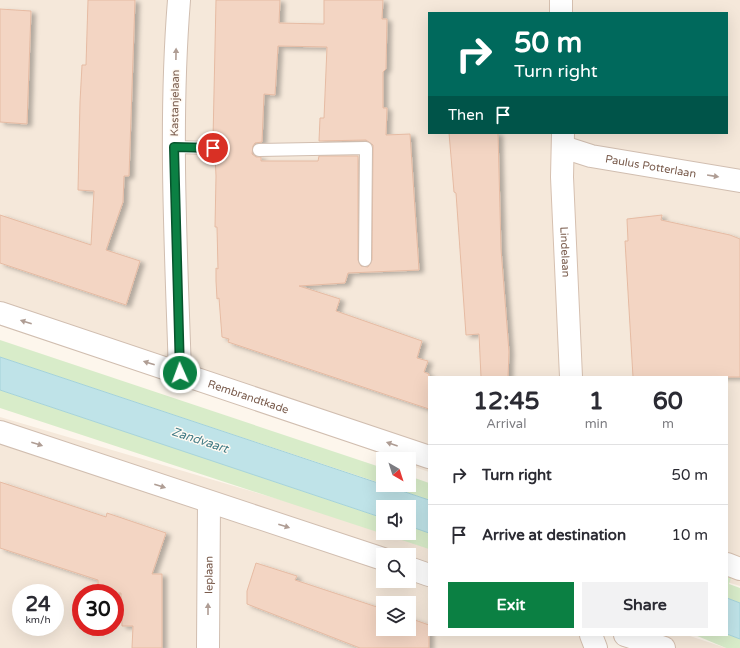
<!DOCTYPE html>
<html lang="en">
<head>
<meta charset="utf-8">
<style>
  :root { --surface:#fff; --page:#f2f2f3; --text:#2b2b33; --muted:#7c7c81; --line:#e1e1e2; --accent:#0b8043 }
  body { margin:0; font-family:"Varela Round",sans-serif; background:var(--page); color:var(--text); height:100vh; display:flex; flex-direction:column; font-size:15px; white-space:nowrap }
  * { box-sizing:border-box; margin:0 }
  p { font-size:13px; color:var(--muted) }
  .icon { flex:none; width:22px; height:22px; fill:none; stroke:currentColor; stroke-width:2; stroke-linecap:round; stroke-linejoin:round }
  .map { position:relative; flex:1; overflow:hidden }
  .details { position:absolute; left:428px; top:376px; width:300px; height:260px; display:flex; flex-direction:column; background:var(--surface); border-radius:0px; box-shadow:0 4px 16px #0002 }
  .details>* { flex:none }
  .guide { position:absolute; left:428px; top:12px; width:300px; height:122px; border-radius:0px; box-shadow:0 4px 16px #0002; background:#00695c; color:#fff; overflow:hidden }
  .needle { width:26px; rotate:141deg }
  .buttons { position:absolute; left:376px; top:452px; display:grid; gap:8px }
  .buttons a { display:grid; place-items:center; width:40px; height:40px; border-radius:0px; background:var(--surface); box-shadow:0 4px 16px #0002; font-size:20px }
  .speed { position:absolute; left:12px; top:584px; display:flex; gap:8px; font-size:20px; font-weight:700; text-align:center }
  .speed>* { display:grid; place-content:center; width:52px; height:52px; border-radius:50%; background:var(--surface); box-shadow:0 4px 16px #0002; line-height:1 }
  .speed small { font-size:10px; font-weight:400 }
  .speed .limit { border:6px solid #d22; background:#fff; color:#111 }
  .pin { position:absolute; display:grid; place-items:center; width:34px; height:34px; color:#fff; margin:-17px; border:2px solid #fff; border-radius:50%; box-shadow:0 1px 4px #0007 }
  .me { position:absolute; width:44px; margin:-22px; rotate:358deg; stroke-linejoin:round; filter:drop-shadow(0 0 3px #0008) }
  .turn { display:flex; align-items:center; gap:14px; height:84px; padding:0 20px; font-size:18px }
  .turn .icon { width:52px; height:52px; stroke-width:2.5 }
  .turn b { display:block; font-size:28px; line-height:34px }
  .then { display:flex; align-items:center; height:38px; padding:0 20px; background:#0003; gap:8px; font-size:15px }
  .eta { display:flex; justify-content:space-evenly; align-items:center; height:68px; text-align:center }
  .eta b { font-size:24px; font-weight:700; line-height:28px }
  .action { display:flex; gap:8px; margin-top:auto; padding:8px 20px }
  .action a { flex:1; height:46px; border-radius:0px; background:var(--accent); color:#fff; font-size:16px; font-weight:700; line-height:46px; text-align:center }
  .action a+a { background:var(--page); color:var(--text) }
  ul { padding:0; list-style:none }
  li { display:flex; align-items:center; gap:12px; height:60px; padding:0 20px; border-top:1px solid var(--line) }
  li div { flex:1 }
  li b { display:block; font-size:15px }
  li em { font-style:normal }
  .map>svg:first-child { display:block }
</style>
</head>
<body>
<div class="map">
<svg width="740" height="648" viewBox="0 0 740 648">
  <defs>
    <filter id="shadow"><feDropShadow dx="4.5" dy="2.5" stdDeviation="2" flood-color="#0004"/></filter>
  </defs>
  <rect width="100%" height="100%" fill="#fdf6ec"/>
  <!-- residential -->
  <g fill="#f5e8da" fill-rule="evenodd">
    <path d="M0,0h740v586l-13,-4v-205h-298v95l-20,-7v-6h-15l-394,-148zM429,13h298v120h-298z"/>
    <path d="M0,417l383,113v3l46,11v91h151l4,13h-584zM383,555h26v26h-26zM21,593h34v34h-34zM81,593h34v34h-34zM383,603h26v26h-26z"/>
    <path d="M646,635h41l39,13h-78z"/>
  </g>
  <!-- green -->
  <g fill="#d8ecc9">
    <path d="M0,340l383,128v16l-383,-127z"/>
    <path d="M0,390l383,128v15h26v-7l20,7v16l-429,-141z"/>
    <path d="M409,476l20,7v17l-44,-15h24z"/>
    <path d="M727,575h5l-3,9 11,4v15l-13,-5z"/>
    <path d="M727,634l13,5v9h-14l-31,-13z"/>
  </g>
  <!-- water -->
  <g fill="#bfe3e8" stroke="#a5d3da">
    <path d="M0,357l429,143v33l-20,-7v-19h-26v11l-383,-128z"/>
    <path d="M727,598l13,5v36l-13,-5z"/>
  </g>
  <!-- building -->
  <g fill="#f3d5c3" stroke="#e6bba3" fill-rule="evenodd" filter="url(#shadow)">
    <path d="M88,0h47l-6,176h-5l-1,26 -17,48 34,11 -14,44 -126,-42v-48l91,30 3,-54 -16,-1 2,-88 2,-37h4z"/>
    <path d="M216,0h64l-1,23 45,1v-24h59l-1,19h5l-1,50 -3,3v36h4l-1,27 24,-1 9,136 -71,3 -3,10 -46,3 41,13 -4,12 86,30 -5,17 11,3 -4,11 5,2v35l-201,-67 1,-3 -7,-2 -3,-39 -2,1 -1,-18v-13l2,1 -1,-42h-2l1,-51 -1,-20 -1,-1 5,-3 1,-4 -1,-4 -6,-5zM278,46l49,1 -3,71h-4l-1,23 47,-1 7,5 -1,115 -4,7 -7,-1 -3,-6v-104h-39l-1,5h-57v-4h-5l-4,-3 1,-8 2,-3 7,-1 2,-48 11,1z"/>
    <path d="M0,9l31,2 -4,113 -27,-2z"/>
    <path d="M449,133h49l3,116 8,103 -1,25h-27l-2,-43 -13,1 -10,-142 -2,-1z"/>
    <path d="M662,215l-1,5 69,15 10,4v138h-107l-8,-136h3l-1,-22z"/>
    <path d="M0,482l106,35 1,-4 59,20 -14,41h10v74h-30l1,-22h-11l-1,-33h-23v-13l-98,-32z"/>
    <path d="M256,563l41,13 -2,4 88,29v20h26v-11l20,7v23h-69l-113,-44v-13z"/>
  </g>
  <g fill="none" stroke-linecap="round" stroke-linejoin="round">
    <!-- lane casing -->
    <g stroke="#d1beb0" stroke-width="14">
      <g id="lane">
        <path d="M174,147l39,1"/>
        <path d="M259,150l107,-2 -1,112"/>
      </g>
    </g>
    <!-- street casing -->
    <g stroke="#d1beb0" stroke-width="24">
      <g id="street">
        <path d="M179,0c-10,124 -3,249 1,373"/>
        <path id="s1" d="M563,147l28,9 149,25"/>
        <path id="s2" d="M0,313l429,144"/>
        <path d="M0,432l383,127"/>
        <path d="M409,568l20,7"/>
        <path id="s3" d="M208,648l1,-146"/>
      </g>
    </g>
    <!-- secondary casing -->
    <g stroke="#d6c0b0" stroke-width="24">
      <g id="secondary">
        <path d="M561,0v13"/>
        <path id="s4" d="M563,133l-1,44 9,200"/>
        <path d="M727,564l13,5"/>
        <path d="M591,635l5,13"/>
        <path d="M625,635l39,13"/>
      </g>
    </g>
    <!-- lane -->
    <use href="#lane" stroke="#fff" stroke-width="12"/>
    <!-- street -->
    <use href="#street" stroke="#fff" stroke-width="22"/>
    <!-- secondary -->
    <use href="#secondary" stroke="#fff" stroke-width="22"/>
  </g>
  <!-- one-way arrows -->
  <defs><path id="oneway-solid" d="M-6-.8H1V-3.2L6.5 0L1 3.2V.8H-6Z"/></defs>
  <g fill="#af9d94">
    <use href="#oneway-solid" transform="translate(176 54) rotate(-89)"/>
    <use href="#oneway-solid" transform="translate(713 176) rotate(9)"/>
    <use href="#oneway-solid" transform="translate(26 322) rotate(-162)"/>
    <use href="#oneway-solid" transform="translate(149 363) rotate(-162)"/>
    <use href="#oneway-solid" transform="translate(37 444) rotate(18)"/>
    <use href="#oneway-solid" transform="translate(392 444) rotate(-161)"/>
    <use href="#oneway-solid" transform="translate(160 486) rotate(18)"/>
    <use href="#oneway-solid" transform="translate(284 526) rotate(18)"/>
    <use href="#oneway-solid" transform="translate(208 609) rotate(-90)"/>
  </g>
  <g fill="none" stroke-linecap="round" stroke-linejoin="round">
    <!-- route casing -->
    <g stroke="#07532c" stroke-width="10">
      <path id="route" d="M180,373l-6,-226 39,1"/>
    </g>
    <!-- route -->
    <use href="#route" stroke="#0b8043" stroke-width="7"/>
  </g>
  <g text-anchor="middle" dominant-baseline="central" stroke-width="3" stroke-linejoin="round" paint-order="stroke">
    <!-- street labels -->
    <g font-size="11" fill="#7a5c4d" stroke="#fffaf3">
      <text transform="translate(175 103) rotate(-89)">Kastanjelaan</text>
      <text stroke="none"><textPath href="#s1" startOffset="90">Paulus Potterlaan</textPath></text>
      <text stroke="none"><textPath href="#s4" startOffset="119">Lindelaan</textPath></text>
      <text stroke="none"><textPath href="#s2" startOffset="262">Rembrandtkade</textPath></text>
      <text stroke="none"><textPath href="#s3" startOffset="73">Ieplaan</textPath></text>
    </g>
    <!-- water labels -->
    <g font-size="12" font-style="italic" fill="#437c86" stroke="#fffaf3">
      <text transform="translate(200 440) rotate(18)">Zandvaart</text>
    </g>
  </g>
</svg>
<div class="buttons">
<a><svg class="needle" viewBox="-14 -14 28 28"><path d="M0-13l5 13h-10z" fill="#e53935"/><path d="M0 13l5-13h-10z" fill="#7c7c81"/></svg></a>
<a><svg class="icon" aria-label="sound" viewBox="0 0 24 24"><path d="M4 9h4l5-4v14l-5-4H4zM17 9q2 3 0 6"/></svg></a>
<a><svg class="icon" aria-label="search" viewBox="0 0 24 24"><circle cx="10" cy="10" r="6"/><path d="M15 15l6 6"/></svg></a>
<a><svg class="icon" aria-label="layers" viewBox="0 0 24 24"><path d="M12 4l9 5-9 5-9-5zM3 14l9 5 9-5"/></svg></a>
</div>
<div class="speed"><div>24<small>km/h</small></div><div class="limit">30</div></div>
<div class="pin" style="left:213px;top:148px;background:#d93025"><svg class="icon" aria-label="arrive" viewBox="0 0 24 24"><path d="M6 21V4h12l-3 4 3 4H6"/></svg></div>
<svg class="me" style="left:180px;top:373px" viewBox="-20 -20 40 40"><circle r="17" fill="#0b8043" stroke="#fff" stroke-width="3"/><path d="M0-11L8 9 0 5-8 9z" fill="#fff"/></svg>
<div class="guide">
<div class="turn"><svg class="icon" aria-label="right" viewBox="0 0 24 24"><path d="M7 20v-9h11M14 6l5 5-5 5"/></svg><div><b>50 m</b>Turn right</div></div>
<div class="then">Then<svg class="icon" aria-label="arrive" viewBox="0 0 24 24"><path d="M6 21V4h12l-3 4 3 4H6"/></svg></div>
</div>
<section class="details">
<div class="eta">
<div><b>12:45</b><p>Arrival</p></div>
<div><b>1</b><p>min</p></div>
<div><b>60</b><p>m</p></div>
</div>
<ul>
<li><svg class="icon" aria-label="right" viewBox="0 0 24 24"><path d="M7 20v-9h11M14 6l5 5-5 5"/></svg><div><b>Turn right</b></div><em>50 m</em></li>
<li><svg class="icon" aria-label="arrive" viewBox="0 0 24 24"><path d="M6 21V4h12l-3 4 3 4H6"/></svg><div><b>Arrive at destination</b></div><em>10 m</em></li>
</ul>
<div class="action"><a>Exit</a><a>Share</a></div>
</section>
</div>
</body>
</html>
